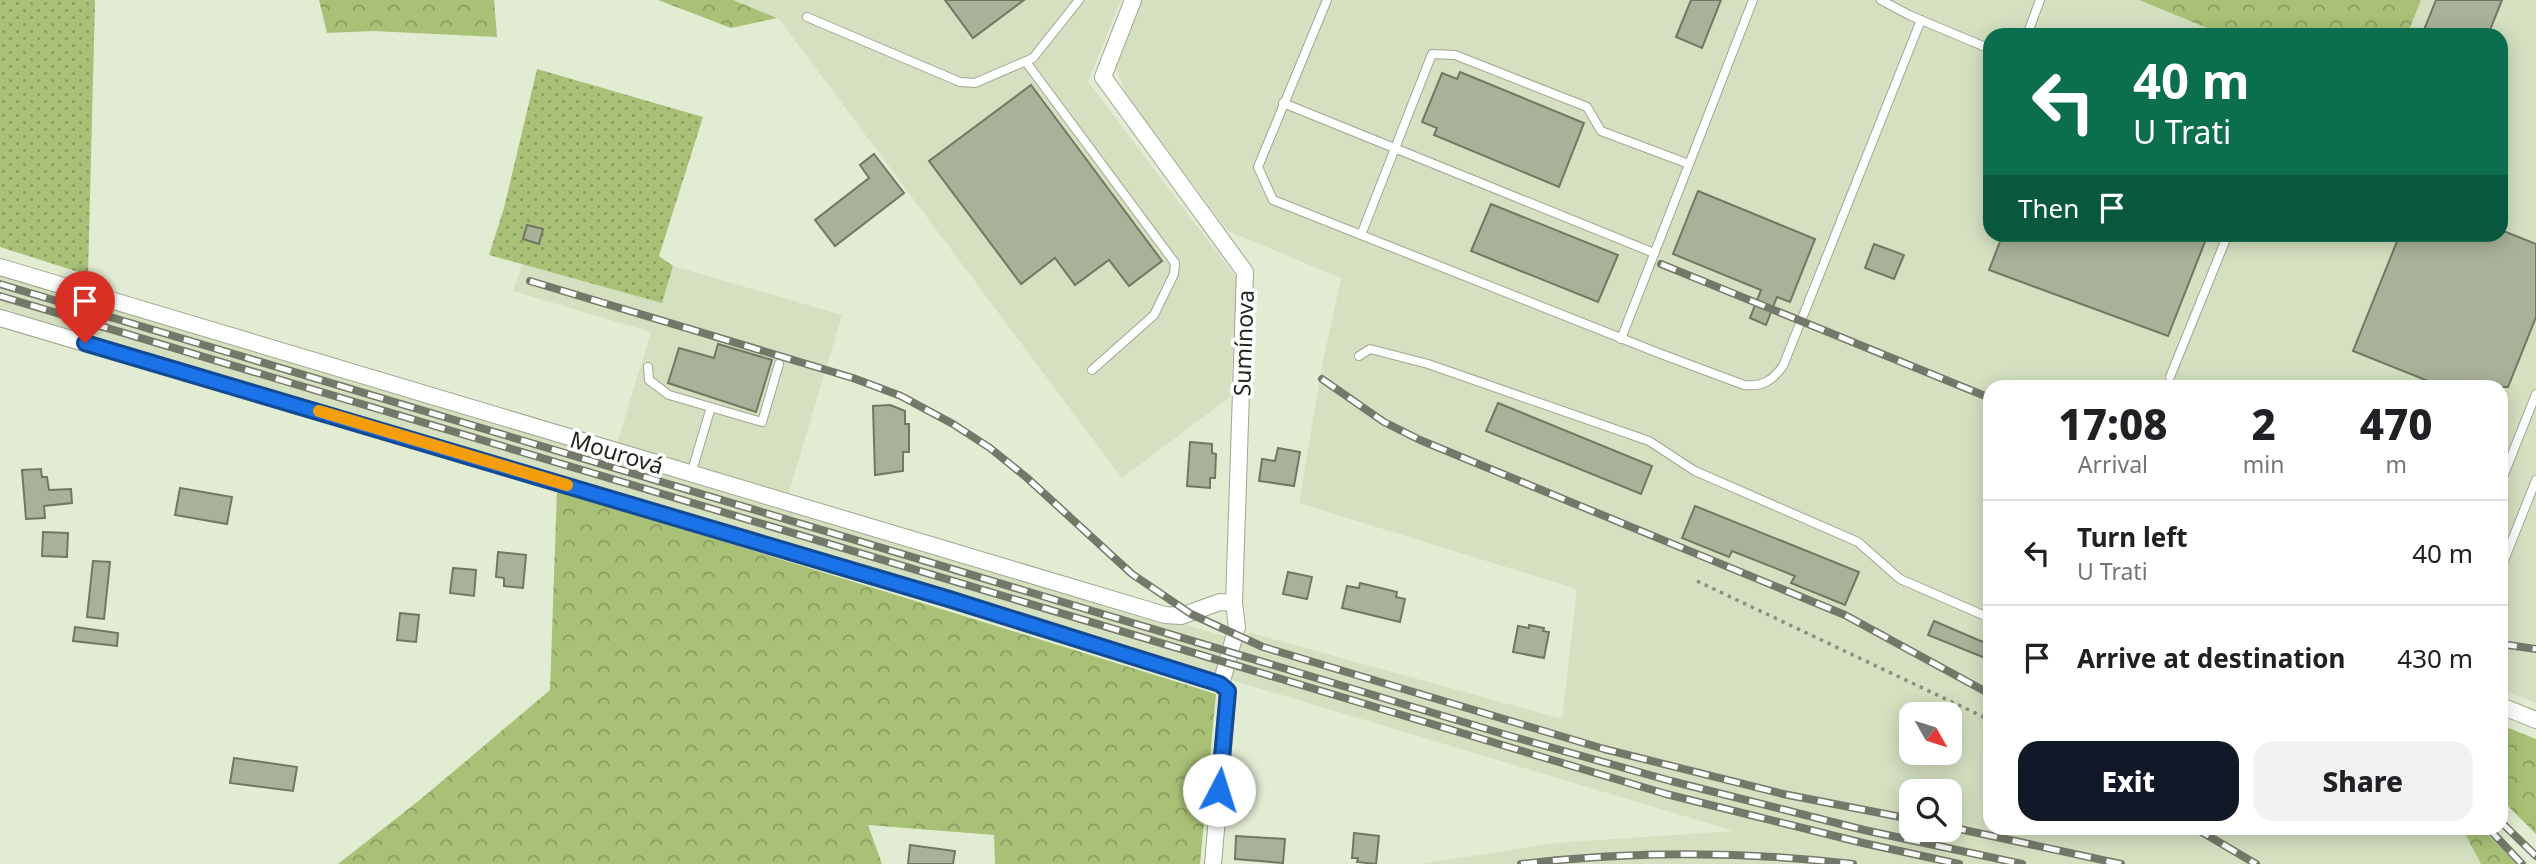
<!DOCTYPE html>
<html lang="en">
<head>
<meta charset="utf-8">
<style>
  :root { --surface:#fff; --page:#f2f2f2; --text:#202124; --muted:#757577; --line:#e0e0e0; --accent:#111827 }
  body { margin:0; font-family:"Noto Sans",sans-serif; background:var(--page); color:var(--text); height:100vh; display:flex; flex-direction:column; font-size:26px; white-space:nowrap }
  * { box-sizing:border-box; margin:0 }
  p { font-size:23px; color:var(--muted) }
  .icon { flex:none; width:38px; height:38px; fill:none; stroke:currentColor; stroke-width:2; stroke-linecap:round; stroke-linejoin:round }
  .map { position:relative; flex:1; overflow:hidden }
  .sheet { position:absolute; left:1983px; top:380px; width:525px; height:455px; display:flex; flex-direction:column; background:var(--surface); border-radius:21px; box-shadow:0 4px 18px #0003 }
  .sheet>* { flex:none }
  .hud { position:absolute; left:1983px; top:28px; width:525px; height:214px; border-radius:21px; box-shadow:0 4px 18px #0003; background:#0b6e4f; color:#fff; overflow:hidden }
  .needle { width:46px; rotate:129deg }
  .buttons { position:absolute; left:1899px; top:702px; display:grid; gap:14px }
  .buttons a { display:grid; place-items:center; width:63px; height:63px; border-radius:14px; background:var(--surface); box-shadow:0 4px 18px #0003; font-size:35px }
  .pin { position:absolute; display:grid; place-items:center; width:60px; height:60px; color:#fff; margin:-72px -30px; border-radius:50% 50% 50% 0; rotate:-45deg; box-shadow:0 0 7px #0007 }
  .pin .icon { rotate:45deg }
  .me { position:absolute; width:77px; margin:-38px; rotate:5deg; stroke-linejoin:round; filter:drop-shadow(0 0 5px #0008) }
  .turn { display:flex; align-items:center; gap:24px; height:147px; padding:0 35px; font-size:32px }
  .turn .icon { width:91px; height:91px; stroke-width:2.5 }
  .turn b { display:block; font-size:49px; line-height:60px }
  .then { display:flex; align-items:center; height:66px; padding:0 35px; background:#0003; gap:14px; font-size:26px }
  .eta { display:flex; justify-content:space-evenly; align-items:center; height:119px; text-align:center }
  .eta b { font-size:42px; font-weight:800; line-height:49px }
  .button { display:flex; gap:14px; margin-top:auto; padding:14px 35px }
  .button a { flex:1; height:80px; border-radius:21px; background:var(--accent); color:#fff; font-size:28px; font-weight:800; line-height:80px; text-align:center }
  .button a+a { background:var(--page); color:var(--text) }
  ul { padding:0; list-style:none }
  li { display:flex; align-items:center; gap:21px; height:105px; padding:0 35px; border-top:2px solid var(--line) }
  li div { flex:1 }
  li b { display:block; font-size:26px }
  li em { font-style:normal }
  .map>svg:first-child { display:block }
</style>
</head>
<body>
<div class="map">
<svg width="2536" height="864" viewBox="0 0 2536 864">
  <defs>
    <pattern id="forest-crowns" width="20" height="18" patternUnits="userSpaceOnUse" patternTransform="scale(1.75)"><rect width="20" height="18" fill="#a9c176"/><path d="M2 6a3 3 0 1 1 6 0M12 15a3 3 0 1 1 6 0" fill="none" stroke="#899d60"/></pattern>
    <pattern id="park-dots" width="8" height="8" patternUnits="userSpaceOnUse" patternTransform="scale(1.75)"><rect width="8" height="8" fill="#a9c176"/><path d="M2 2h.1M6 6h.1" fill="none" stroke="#899d60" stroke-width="1.8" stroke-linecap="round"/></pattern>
  </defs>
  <rect width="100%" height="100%" fill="#e2ecd2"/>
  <!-- built -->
  <g fill="#d4e0c0" fill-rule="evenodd">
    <path d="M733,0h388l-33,82 150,198 -8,117 -108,81 -344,-460z"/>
    <path d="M1142,0h997l85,35h-234v199h511v-199h-94l14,-35h115v703l-35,-14v-302h-511v441h472l19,36h-1060l133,-21 180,-12 -1734,-521v-40l1234,369 17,-6 311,86 15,-130 -278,-86 23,-137 19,-88 -113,-47 -102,-137 -10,-26zM1911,714h39v38h-39zM1911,791h39v39h-39z"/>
    <path d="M522,264l140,39 11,-37 169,49 -55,184 -171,-52 35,-115 -138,-41z"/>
  </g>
  <!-- forest -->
  <g fill="url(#forest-crowns)">
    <path d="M319,0h175l3,37 -124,-6 -46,2z"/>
    <path d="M658,0h75l44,18 -46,10z"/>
    <path d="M2139,0h282l-14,35h-183z"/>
    <path d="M557,490l659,204 -16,170h-205l-1,-29 -126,-10 14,39h-544l83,-65 129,-109z"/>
    <path d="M2501,725l35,14v95l-35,-35z"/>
    <path d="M2462,828h19l36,36h-36z"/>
  </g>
  <!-- park -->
  <g fill="url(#park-dots)">
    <path d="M0,0h95l-7,275 -88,-28z"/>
    <path d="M537,69l166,48 -44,139 14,10 -11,37 -173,-48 15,-47z"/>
  </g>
  <!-- building -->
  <g fill="#a9b299" stroke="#707861" stroke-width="2">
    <path d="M945,0h79l-51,38z"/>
    <path d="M1691,0h30l-19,48 -26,-11z"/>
    <path d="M2436,0h66l-14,35h-66z"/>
    <path d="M1460,72l124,51 -25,64 -125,-52 3,-7 -15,-6 20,-49 15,6z"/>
    <path d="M1031,85l131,176 -33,25 -20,-26 -34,25 -20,-27 -34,26 -92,-123z"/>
    <path d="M874,154l30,39 -69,53 -20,-26 54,-42 -9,-13z"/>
    <path d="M1698,191l117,48 -25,63 -13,-5 -11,28 -16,-7 11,-28 -88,-36z"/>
    <path d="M1491,204l127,51 -20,47 -127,-51z"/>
    <path d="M527,225l16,4 -4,15 -16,-5z"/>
    <path d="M2501,230l35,14v73l-28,70h-65l-90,-36 47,-117h101z"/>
    <path d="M2003,234h205l-40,102 -179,-66z"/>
    <path d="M1874,244l30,11 -10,24 -29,-11z"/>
    <path d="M718,344l54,16 -16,52 -88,-29 11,-35 35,10z"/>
    <path d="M1498,403l154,63 -11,28 -155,-63z"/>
    <path d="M890,405l15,6v13h4v28h-6v19l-28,4 -2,-69z"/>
    <path d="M1190,442l22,2v9l4,1 -1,24h-5v10l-23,-2z"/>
    <path d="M1278,448l22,4 -6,34 -35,-5 3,-22 13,2z"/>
    <path d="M41,469l1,8h5l2,13 22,-1 1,14 -28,3 1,12 -19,1 -4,-49z"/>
    <path d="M180,488l52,9 -5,27 -52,-9z"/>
    <path d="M1695,506l164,66 -14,33 -54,-22 4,-7 -63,-25 -3,6 -47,-19z"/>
    <path d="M43,532l25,1 -1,24 -25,-1z"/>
    <path d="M498,552l28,3 -3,33 -19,-2v-8l-8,-1z"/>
    <path d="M93,561l17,1 -6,57 -17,-2z"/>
    <path d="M453,568l23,2 -2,26 -24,-3z"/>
    <path d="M1288,572l24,5 -5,22 -24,-5z"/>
    <path d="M1360,583l37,9 -1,5 9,2 -5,23 -58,-14 5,-22 12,2z"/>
    <path d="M400,613l19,2 -3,27 -19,-2z"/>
    <path d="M1934,621l56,24v15l-62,-25z"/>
    <path d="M1529,625l15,3 -1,3 6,1 -5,26 -31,-6 5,-26 11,2z"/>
    <path d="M75,627l43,6 -1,13 -44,-5z"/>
    <path d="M234,758l63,9 -4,24 -63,-8z"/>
    <path d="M1354,833l25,3 -3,28 -19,-2 1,-4h-6z"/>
    <path d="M1236,836l49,3 -2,24 -48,-4z"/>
    <path d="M910,845l45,6 -2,13h-45z"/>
  </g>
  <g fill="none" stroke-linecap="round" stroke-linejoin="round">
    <!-- lane casing -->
    <g stroke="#9ea78f" stroke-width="10">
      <g id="lane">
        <path d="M1327,0l-69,167 15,33 388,154 83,31c18,2 28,-4 39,-19l138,-346"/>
        <path d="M1881,0l28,15 81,34"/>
        <path d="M807,17l153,65 15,1 58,-25 46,-58"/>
        <path d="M2027,35l13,-35"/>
        <path d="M1026,62l149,201 -1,11 -20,41 -62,55"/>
        <path d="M1283,103l371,150"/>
        <path d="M1361,235l71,-181 23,1 132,52 14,24 88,33"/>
        <path d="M1621,339l132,-339"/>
        <path d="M1359,356l11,-7 58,15 221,77 46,30 163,71 42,37 90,39"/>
        <path d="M648,367l1,13 20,15 93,27 17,-58"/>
        <path d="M2170,377l58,-143"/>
        <path d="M691,474l20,-67"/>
        <path d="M2501,482l35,-88"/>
        <path d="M2501,568l35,-88"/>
      </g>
    </g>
    <!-- street casing -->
    <g stroke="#9ea78f" stroke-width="18">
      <g id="street">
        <path d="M1133,0l-30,77 142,195 -11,331 3,24 -16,57 7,7 -15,173"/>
        <path d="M0,267l1165,348 16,1 39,-14 14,1"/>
        <path d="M0,318l949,281 272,85"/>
        <path d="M2501,706l35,14"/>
      </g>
    </g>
    <!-- path -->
    <path stroke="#8a917e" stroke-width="3.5" stroke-dasharray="3.5 5" stroke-linecap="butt" d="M1697,581l293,139"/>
    <!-- lane -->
    <use href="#lane" stroke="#fff" stroke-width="8"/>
    <!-- street -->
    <use href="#street" stroke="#fff" stroke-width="16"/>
    <!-- rail casing -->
    <g stroke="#737969" stroke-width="8">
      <g id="rail">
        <path d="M1661,264l329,134"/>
        <path d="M530,281l323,97 48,18 52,28 37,24 36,29 106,97 59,40 72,33 341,102 179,45 128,25"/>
        <path d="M0,284l1510,452 161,45 193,49 158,34"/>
        <path d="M0,296l1666,498 197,49 96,21"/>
        <path d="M1322,379l62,43 36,18 425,175 145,79"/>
        <path d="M2501,644l35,5"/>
        <path d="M2501,822l35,34"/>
        <path d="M1950,827l171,37"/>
        <path d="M2195,828l61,36"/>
        <path d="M2488,828l34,36"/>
        <path d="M1521,864c111,-13 221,-13 332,0"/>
      </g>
    </g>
    <!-- rail -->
    <use href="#rail" stroke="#fff" stroke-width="5" stroke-dasharray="16" stroke-linecap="butt"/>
  </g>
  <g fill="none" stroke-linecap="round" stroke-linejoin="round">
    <!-- route casing -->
    <g stroke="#114b97" stroke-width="18">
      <path id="route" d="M85,343l864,256 271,85 8,7 -9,99"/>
    </g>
    <!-- route -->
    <use href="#route" stroke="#1a73e8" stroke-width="12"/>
    <!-- slow -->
    <path stroke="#f59e0b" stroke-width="12" d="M319,411l248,74"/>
  </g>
  <g text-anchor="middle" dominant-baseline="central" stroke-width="7" stroke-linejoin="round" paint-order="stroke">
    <!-- street labels -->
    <g font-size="23" fill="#24271e" stroke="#fff">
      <text transform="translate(1243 343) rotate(-88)">Sumínova</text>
      <text transform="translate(617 452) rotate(17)">Mourová</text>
    </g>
  </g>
</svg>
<div class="buttons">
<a><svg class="needle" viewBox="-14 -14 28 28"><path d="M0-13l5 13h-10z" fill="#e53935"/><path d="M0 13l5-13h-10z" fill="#757577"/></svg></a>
<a><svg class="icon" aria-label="search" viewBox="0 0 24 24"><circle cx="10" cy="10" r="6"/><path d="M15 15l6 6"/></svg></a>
</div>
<div class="pin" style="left:85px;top:343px;background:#d93025"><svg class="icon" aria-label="arrive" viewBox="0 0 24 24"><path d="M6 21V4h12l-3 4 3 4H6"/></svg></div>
<svg class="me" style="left:1219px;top:790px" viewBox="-20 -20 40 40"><circle r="19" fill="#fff"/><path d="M0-13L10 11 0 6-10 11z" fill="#1a73e8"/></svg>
<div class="hud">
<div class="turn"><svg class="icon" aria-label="left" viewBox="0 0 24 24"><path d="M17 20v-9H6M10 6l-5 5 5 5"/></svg><div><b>40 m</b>U Trati</div></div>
<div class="then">Then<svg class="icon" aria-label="arrive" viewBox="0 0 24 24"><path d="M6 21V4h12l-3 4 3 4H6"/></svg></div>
</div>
<section class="sheet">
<div class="eta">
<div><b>17:08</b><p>Arrival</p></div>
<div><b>2</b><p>min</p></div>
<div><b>470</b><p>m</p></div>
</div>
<ul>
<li><svg class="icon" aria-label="left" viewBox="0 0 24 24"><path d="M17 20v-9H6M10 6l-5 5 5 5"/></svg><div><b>Turn left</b><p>U Trati</p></div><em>40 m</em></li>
<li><svg class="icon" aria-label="arrive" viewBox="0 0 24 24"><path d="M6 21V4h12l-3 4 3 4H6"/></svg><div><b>Arrive at destination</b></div><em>430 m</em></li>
</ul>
<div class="button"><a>Exit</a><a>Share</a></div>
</section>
</div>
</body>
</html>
